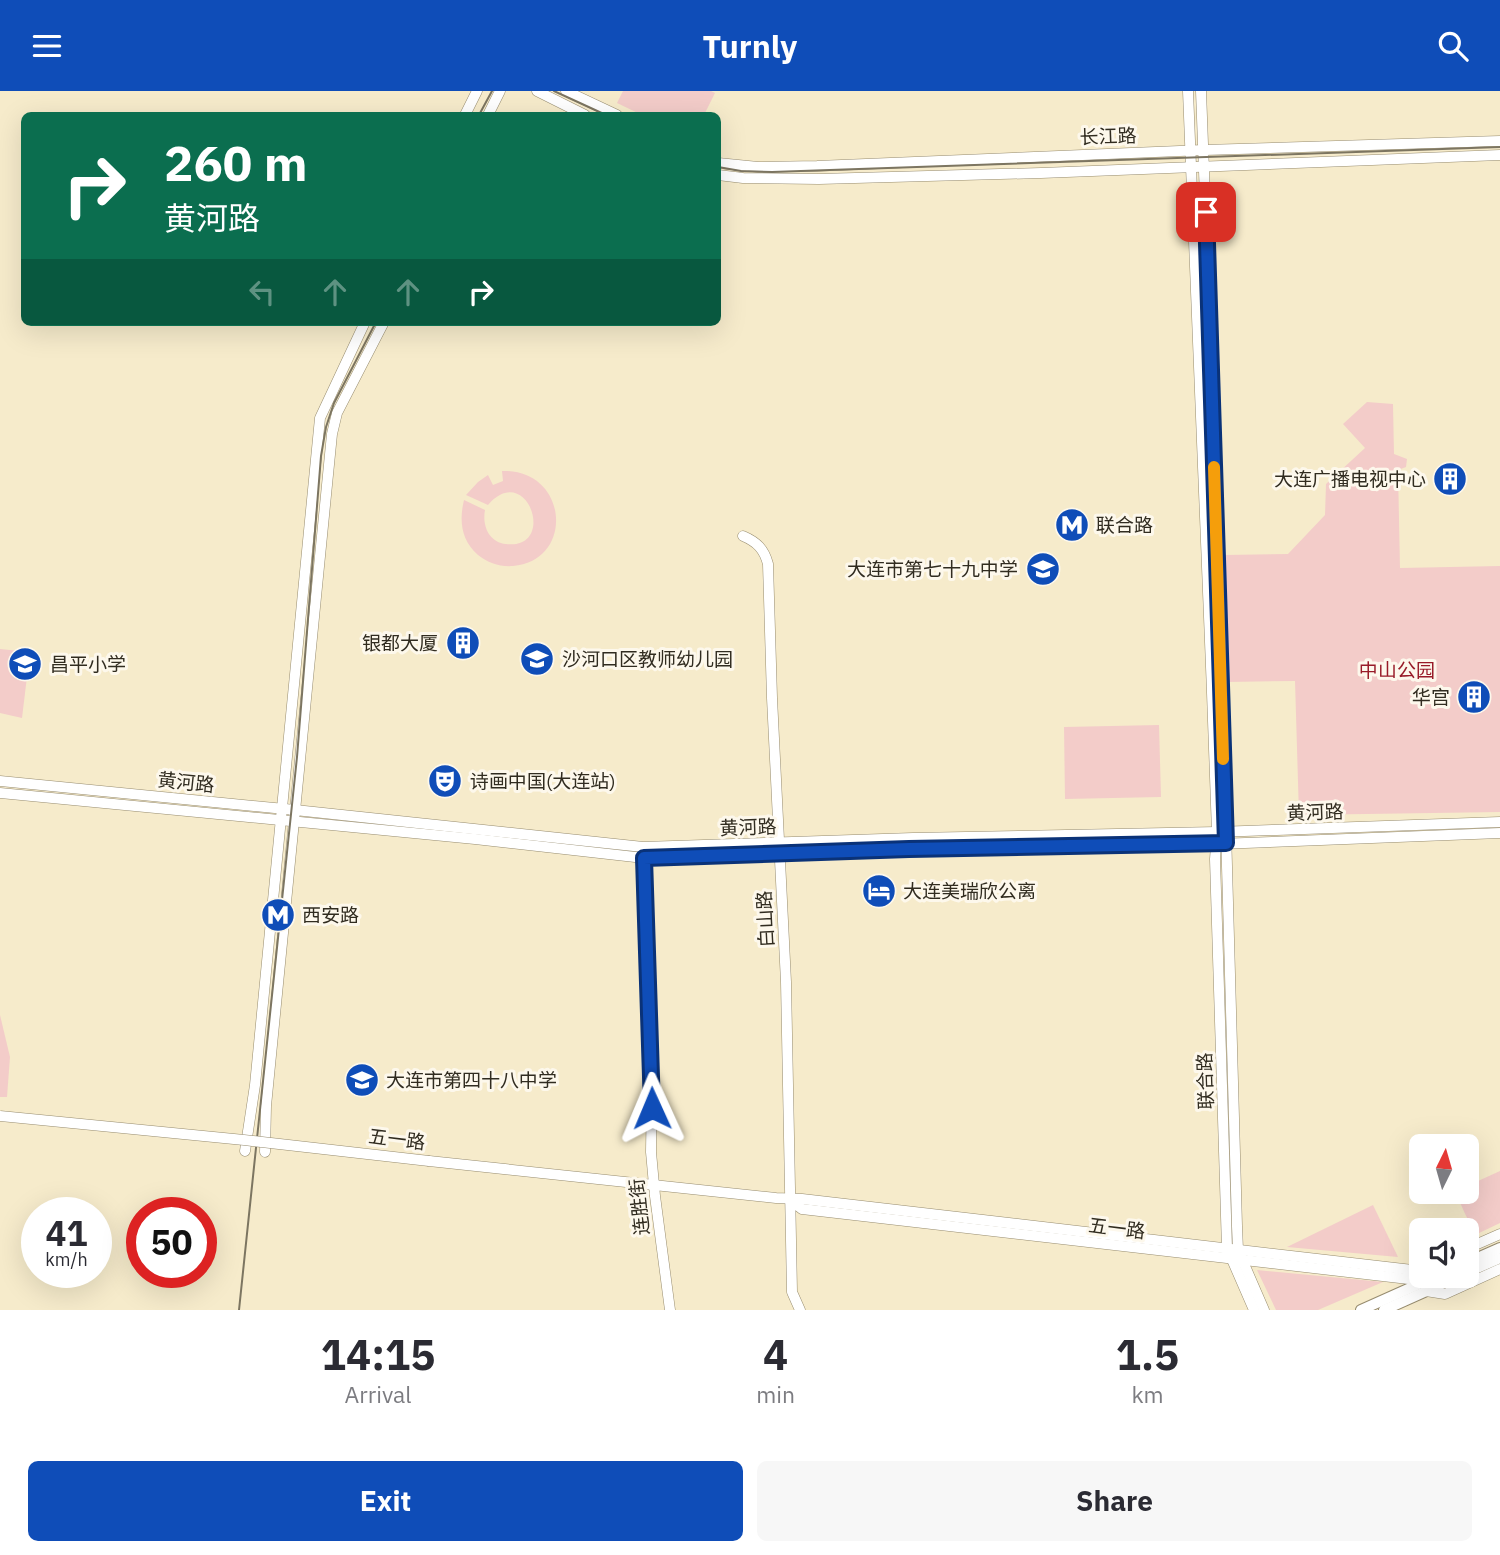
<!DOCTYPE html>
<html lang="en">
<head>
<meta charset="utf-8">
<style>
  :root { --surface:#fff; --page:#f7f7f7; --text:#2b2b33; --muted:#7c7c81; --accent:#0f4db8 }
  body { margin:0; font-family:"IBM Plex Sans","Noto Sans SC",sans-serif; background:var(--page); color:var(--text); height:100vh; display:flex; flex-direction:column; font-size:26px; white-space:nowrap }
  * { box-sizing:border-box; margin:0 }
  p { font-size:23px; color:var(--muted) }
  .icon { flex:none; width:38px; height:38px; fill:none; stroke:currentColor; stroke-width:2; stroke-linecap:round; stroke-linejoin:round }
  .map { position:relative; height:1219px; overflow:hidden }
  .panel { display:flex; flex-direction:column; background:var(--surface); flex:1 }
  .panel>* { flex:none }
  .guide { position:absolute; left:21px; top:21px; width:700px; height:214px; border-radius:10px; box-shadow:0 7px 28px #0002; background:#0b6e4f; color:#fff; overflow:hidden }
  .needle { width:46px; rotate:5deg }
  .buttons { position:absolute; left:1409px; top:1043px; display:grid; gap:14px }
  .buttons a { display:grid; place-items:center; width:70px; height:70px; border-radius:10px; background:var(--surface); box-shadow:0 7px 28px #0002; font-size:35px }
  .speed { position:absolute; left:21px; top:1106px; display:flex; gap:14px; font-size:35px; font-weight:700; text-align:center }
  .speed>* { display:grid; place-content:center; width:91px; height:91px; border-radius:50%; background:var(--surface); box-shadow:0 7px 28px #0002; line-height:1 }
  .speed small { font-size:18px; font-weight:400 }
  .speed .limit { border:10px solid #d22; background:#fff; color:#111 }
  .pin { position:absolute; display:grid; place-items:center; width:60px; height:60px; color:#fff; margin:-30px; border-radius:14px; box-shadow:0 4px 10px #0006 }
  .me { position:absolute; width:77px; margin:-38px; rotate:359deg; stroke-linejoin:round; filter:drop-shadow(0 0 5px #0008) }
  .turn { display:flex; align-items:center; gap:24px; height:147px; padding:0 28px; font-size:32px }
  .turn .icon { width:91px; height:91px; stroke-width:2.5 }
  .turn b { display:block; font-size:49px; line-height:60px }
  .lanes { display:flex; align-items:center; height:66px; padding:0 28px; background:#0003; justify-content:center; gap:35px; direction:ltr }
  .lanes .off { opacity:.35 }
  .eta { display:flex; justify-content:space-evenly; align-items:center; height:119px; text-align:center }
  .eta b { font-size:42px; font-weight:700; line-height:49px }
  .action { display:flex; gap:14px; margin-top:auto; padding:14px 28px }
  .action a { flex:1; height:80px; border-radius:10px; background:var(--accent); color:#fff; font-size:28px; font-weight:700; line-height:80px; text-align:center }
  .action a+a { background:var(--page); color:var(--text) }
  header { display:flex; justify-content:space-between; align-items:center; height:91px; padding:0 28px; background:var(--accent); color:#fff; font-size:32px; font-weight:700 }
  .map>svg:first-child { display:block }
</style>
</head>
<body>
<header><svg class="icon" aria-label="menu" viewBox="0 0 24 24"><path d="M4 6h16M4 12h16M4 18h16"/></svg>Turnly<svg class="icon" aria-label="search" viewBox="0 0 24 24"><circle cx="10" cy="10" r="6"/><path d="M15 15l6 6"/></svg></header>
<div class="map">
<svg width="1500" height="1219" viewBox="0 0 1500 1219">
  <rect width="100%" height="100%" fill="#f6ebcb"/>
  <!-- green -->
  <g fill="#f3ccc9">
    <path d="M623,0h88l4,2 -11,22h-62l-25,-12z"/>
    <path d="M1367,311l26,2 1,50 13,5 -1,8 -8,3 2,98 100,-2v246l-201,3 -4,-134 -68,1 -3,-127 64,-1 37,-39 1,-31 39,-36 -22,-24z"/>
    <path d="M502,380c67,-2 73,90 11,95 -13,1 -25,-3 -35,-11 -17,-15 -19,-34 -14,-55l21,10c-3,16 4,32 21,34 52,6 21,-84 -18,-39l-22,-10 12,-13 10,-7 5,10 10,-4z"/>
    <path d="M0,558l30,3 -8,66 -22,-5z"/>
    <path d="M1159,634l2,72 -96,2 -1,-72z"/>
    <path d="M0,924l10,42 -3,40h-7z"/>
    <path d="M1500,1080v52l-25,12 -20,-43h11l1,-6z"/>
    <path d="M1373,1114l25,52 -111,-10z"/>
    <path d="M1257,1179l126,12 -65,28h-42z"/>
  </g>
  <g fill="none" stroke-linecap="round" stroke-linejoin="round">
    <!-- major casing -->
    <g stroke="#978c6f" stroke-width="11">
      <g id="major">
        <path d="M537,0l48,24"/>
        <path d="M566,0l51,24"/>
        <path d="M1188,0c12,247 20,494 29,741l-2,27 12,389 27,62"/>
        <path d="M1201,0l17,452 19,683 1,24 26,60"/>
        <path d="M465,24l12,-24"/>
        <path d="M488,24l12,-24"/>
        <path d="M718,72l40,4 59,-1 387,-16 296,-9"/>
        <path d="M718,84l25,3 76,1 222,-6 459,-18"/>
        <path d="M743,445c14,6 21,13 25,28l4,134 14,284 6,310 8,18"/>
        <path d="M0,690l295,29 348,37 270,-9 304,-6 283,-10"/>
        <path d="M0,702l475,46 169,19 265,-9 309,-5 282,-11"/>
        <path d="M644,762l8,232 -1,67 4,44 15,114"/>
        <path d="M245,1060l10,-66 65,-667 45,-96"/>
        <path d="M265,1061l1,-46 66,-672 5,-21 47,-91"/>
        <path d="M429,1070l347,37 26,1 619,72"/>
        <path d="M790,1109l12,9 624,72"/>
        <path d="M1466,1158l34,-15"/>
        <path d="M1426,1200l19,3 55,-25"/>
      </g>
    </g>
    <!-- highway casing -->
    <g stroke="#978c6f" stroke-width="12">
      <g id="highway">
        <path d="M1466,1172l34,-15"/>
        <path d="M1466,1182l34,-15"/>
        <path d="M1361,1219l76,-34"/>
        <path d="M1384,1219l76,-34"/>
      </g>
    </g>
    <!-- major -->
    <use href="#major" stroke="#fff" stroke-width="10"/>
    <!-- highway -->
    <use href="#highway" stroke="#fff" stroke-width="10"/>
    <!-- tram -->
    <g stroke="#7c7561" stroke-width="2">
      <path d="M554,0l52,24"/>
      <path d="M479,24l13,-24"/>
      <path d="M718,76l23,4 31,1 728,-25"/>
      <path d="M239,1219l58,-553 24,-301 5,-29 8,-24 42,-81"/>
    </g>
    <!-- major-bridge casing -->
    <g stroke="#978c6f" stroke-width="11" stroke-linecap="butt">
      <path id="major-bridge" d="M0,1025l244,24 185,21"/>
    </g>
    <!-- major-bridge -->
    <use href="#major-bridge" stroke="#fff" stroke-width="10"/>
  </g>
  <g fill="none" stroke-linecap="round" stroke-linejoin="round">
    <!-- route casing -->
    <g stroke="#0a3278" stroke-width="18">
      <path id="route" d="M652,1017l-8,-250 265,-9 317,-6 -20,-631"/>
    </g>
    <!-- route -->
    <use href="#route" stroke="#0f4db8" stroke-width="12"/>
    <!-- slow -->
    <path stroke="#f59e0b" stroke-width="12" d="M1214,376l9,292"/>
  </g>
  <!-- icons -->
  <defs>
    <g id="building-disc" transform="scale(1.75)"><circle r="9.5" fill="#0f4db8" stroke="#fdf8ec"/><path d="M-4-6H4V6H1V3H-1V6H-4ZM-2.5-4.3h1.7v1.8h-1.7ZM.8-4.3h1.7v1.8H.8ZM-2.5-1h1.7V.8h-1.7ZM.8-1h1.7V.8H.8Z" fill="#fff"/></g>
    <g id="metro-disc" transform="scale(1.75)"><circle r="9.5" fill="#0f4db8" stroke="#fdf8ec"/><path d="M-5.5 5V-5H-3L0 0L3-5H5.5V5H3V-.5L0 4L-3-.5V5Z" fill="#fff"/></g>
    <g id="school-disc" transform="scale(1.75)"><circle r="9.5" fill="#0f4db8" stroke="#fdf8ec"/><path d="M0-5L7-2L0 1L-7-2ZM-4 1L0 2.5L4 1V4Q0 6-4 4Z" fill="#fff"/></g>
    <g id="theatre-disc" transform="scale(1.75)"><circle r="9.5" fill="#0f4db8" stroke="#fdf8ec"/><path d="M-5-5.5Q0-4 5-5.5V0Q5 5 0 6Q-5 5-5 0ZM-3.3-2.5H-1v1.5H-3.3ZM1-2.5H3.3v1.5H1ZM-2.8 1Q0 5.5 2.8 1Z" fill="#fff"/></g>
    <g id="hotel-disc" transform="scale(1.75)"><circle r="9.5" fill="#0f4db8" stroke="#fdf8ec"/><path d="M-6-4.5h1.5V1H6V5H4.5V3h-9V5H-6ZM-4 0a1.8 1.8 0 1 1 3.6 0ZM.5 0V-2.5h3Q6-2.5 6 0Z" fill="#fff"/></g>
  </defs>
  <g fill-rule="evenodd">
    <use href="#building-disc" x="1450" y="388"/>
    <use href="#metro-disc" x="1072" y="434"/>
    <use href="#school-disc" x="1043" y="478"/>
    <use href="#building-disc" x="463" y="552"/>
    <use href="#school-disc" x="537" y="568"/>
    <use href="#school-disc" x="25" y="573"/>
    <use href="#building-disc" x="1474" y="606"/>
    <use href="#theatre-disc" x="445" y="690"/>
    <use href="#hotel-disc" x="879" y="800"/>
    <use href="#metro-disc" x="278" y="824"/>
    <use href="#school-disc" x="362" y="989"/>
  </g>
  <g text-anchor="middle" dominant-baseline="central" stroke-width="6" stroke-linejoin="round" paint-order="stroke">
    <!-- street labels -->
    <g font-size="19" fill="#312c20" stroke="#fdf8ec">
      <text transform="translate(1108 45) rotate(-2)">长江路</text>
      <text transform="translate(186 691) rotate(6)">黄河路</text>
      <text transform="translate(1315 721) rotate(-2)">黄河路</text>
      <text transform="translate(748 736) rotate(-2)">黄河路</text>
      <text transform="translate(765 828) rotate(-93)">白山路</text>
      <text transform="translate(1205 990) rotate(-92)">联合路</text>
      <text transform="translate(397 1048) rotate(7)">五一路</text>
      <text transform="translate(639 1116) rotate(-96)">连胜街</text>
      <text transform="translate(1117 1137) rotate(7)">五一路</text>
    </g>
    <!-- poi labels -->
    <g font-size="19" fill="#312c20" stroke="#fdf8ec" text-anchor="start">
      <text x="1426" y="388" text-anchor="end">大连广播电视中心</text>
      <text x="1096" y="434">联合路</text>
      <text x="1018" y="478" text-anchor="end">大连市第七十九中学</text>
      <text x="438" y="552" text-anchor="end">银都大厦</text>
      <text x="562" y="568">沙河口区教师幼儿园</text>
      <text x="50" y="573">昌平小学</text>
      <text x="1450" y="606" text-anchor="end">华宫</text>
      <text x="470" y="690">诗画中国(大连站)</text>
      <text x="903" y="800">大连美瑞欣公离</text>
      <text x="302" y="824">西安路</text>
      <text x="386" y="989">大连市第四十八中学</text>
    </g>
    <!-- park labels -->
    <g font-size="19" fill="#981b28" stroke="#fdf8ec">
      <text x="1397" y="579">中山公园</text>
    </g>
  </g>
</svg>
<div class="buttons">
<a><svg class="needle" viewBox="-14 -14 28 28"><path d="M0-13l5 13h-10z" fill="#e53935"/><path d="M0 13l5-13h-10z" fill="#7c7c81"/></svg></a>
<a><svg class="icon" aria-label="sound" viewBox="0 0 24 24"><path d="M4 9h4l5-4v14l-5-4H4zM17 9q2 3 0 6"/></svg></a>
</div>
<div class="speed"><div>41<small>km/h</small></div><div class="limit">50</div></div>
<div class="pin" style="left:1206px;top:121px;background:#d93025"><svg class="icon" aria-label="arrive" viewBox="0 0 24 24"><path d="M6 21V4h12l-3 4 3 4H6"/></svg></div>
<svg class="me" style="left:652px;top:1017px" viewBox="-20 -20 40 40"><path d="M0-17L14 15 0 8-14 15z" fill="#0f4db8" stroke="#fff" stroke-width="4"/></svg>
<div class="guide">
<div class="turn"><svg class="icon" aria-label="right" viewBox="0 0 24 24"><path d="M7 20v-9h11M14 6l5 5-5 5"/></svg><div><b>260 m</b>黄河路</div></div>
<div class="lanes"><svg class="icon off" aria-label="left" viewBox="0 0 24 24"><path d="M17 20v-9H6M10 6l-5 5 5 5"/></svg><svg class="icon off" aria-label="ahead" viewBox="0 0 24 24"><path d="M12 20V5M6 11l6-6 6 6"/></svg><svg class="icon off" aria-label="ahead" viewBox="0 0 24 24"><path d="M12 20V5M6 11l6-6 6 6"/></svg><svg class="icon" aria-label="right" viewBox="0 0 24 24"><path d="M7 20v-9h11M14 6l5 5-5 5"/></svg></div>
</div>
</div>
<section class="panel">
<div class="eta">
<div><b>14:15</b><p>Arrival</p></div>
<div><b>4</b><p>min</p></div>
<div><b>1.5</b><p>km</p></div>
</div>
<div class="action"><a>Exit</a><a>Share</a></div>
</section>
</body>
</html>
